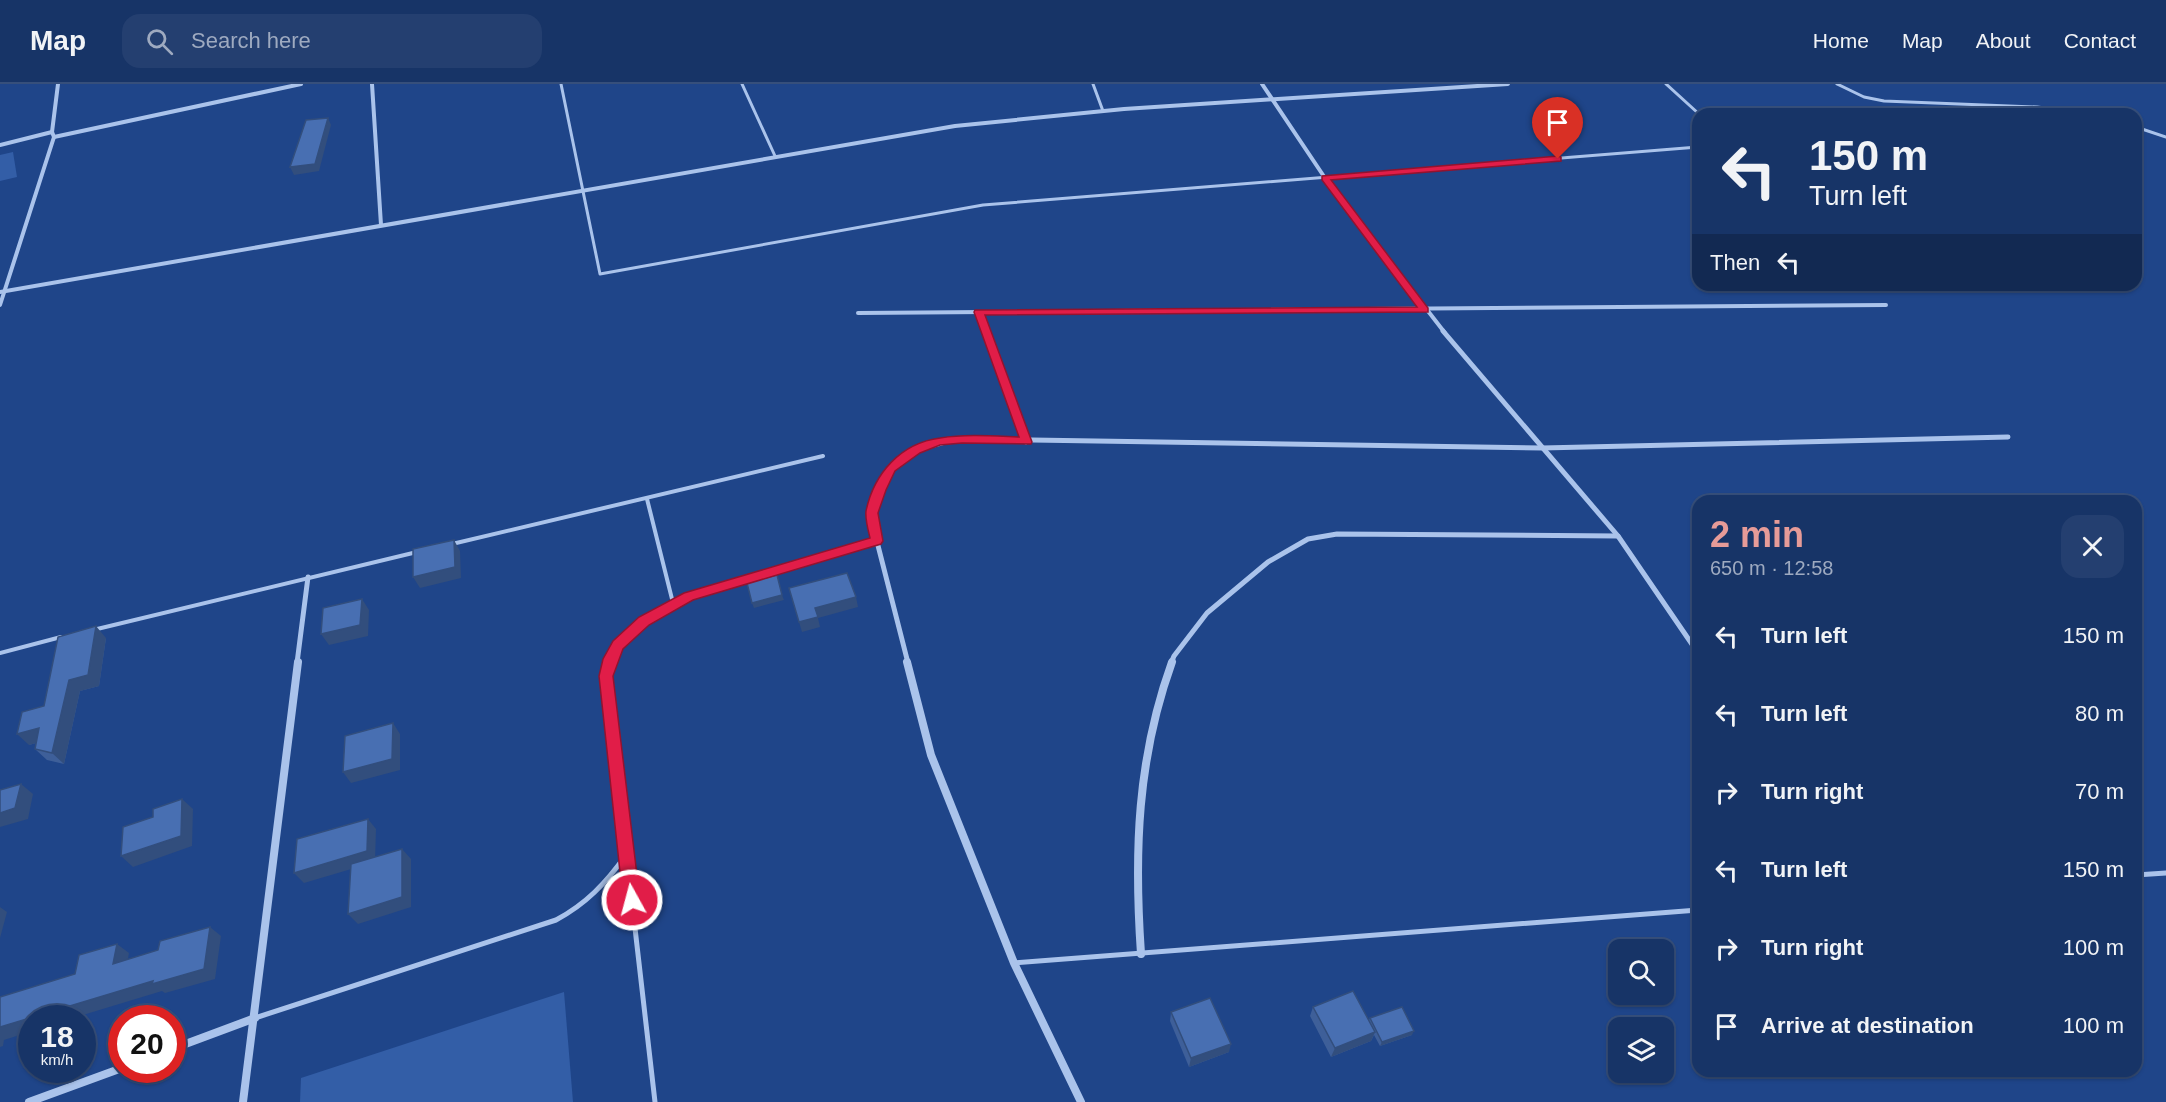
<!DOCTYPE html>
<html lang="en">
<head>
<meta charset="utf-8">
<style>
  :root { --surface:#173467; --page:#243f70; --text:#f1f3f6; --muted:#9eaac0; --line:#364f7b; --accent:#e69b98 }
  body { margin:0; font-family:Helvetica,sans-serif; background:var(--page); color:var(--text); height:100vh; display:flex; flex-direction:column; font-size:22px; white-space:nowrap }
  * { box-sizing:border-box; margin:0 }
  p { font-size:20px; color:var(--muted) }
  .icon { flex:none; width:33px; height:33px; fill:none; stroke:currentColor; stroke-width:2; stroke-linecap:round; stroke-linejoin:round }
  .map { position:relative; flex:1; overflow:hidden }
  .side { position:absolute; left:1692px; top:411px; width:450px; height:582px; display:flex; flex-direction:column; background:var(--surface); border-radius:18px; box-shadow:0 2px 4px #0004,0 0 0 2px var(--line) }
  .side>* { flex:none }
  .guide { position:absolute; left:1692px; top:24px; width:450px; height:183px; border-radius:18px; box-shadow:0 2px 4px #0004,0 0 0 2px var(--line); background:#173467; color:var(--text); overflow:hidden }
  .tools { position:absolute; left:1608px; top:855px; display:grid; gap:12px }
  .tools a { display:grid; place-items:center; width:66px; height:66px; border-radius:12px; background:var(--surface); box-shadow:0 2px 4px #0004,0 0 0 2px var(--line); font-size:30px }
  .speed { position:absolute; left:18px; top:921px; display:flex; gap:12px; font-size:30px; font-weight:700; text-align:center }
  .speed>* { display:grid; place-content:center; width:78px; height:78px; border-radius:50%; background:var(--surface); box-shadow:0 2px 4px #0004,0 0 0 2px var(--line); line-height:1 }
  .speed small { font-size:15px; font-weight:400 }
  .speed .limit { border:9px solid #d22; background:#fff; color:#111 }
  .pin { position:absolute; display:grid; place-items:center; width:51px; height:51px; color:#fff; margin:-62px -26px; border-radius:50% 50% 50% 0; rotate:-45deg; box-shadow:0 0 6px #0007 }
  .pin .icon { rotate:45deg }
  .me { position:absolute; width:66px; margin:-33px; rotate:353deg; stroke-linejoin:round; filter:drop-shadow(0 0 4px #0008) }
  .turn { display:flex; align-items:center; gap:21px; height:126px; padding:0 18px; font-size:27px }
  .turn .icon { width:78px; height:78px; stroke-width:2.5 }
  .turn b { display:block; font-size:42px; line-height:51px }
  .then { display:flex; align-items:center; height:57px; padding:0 18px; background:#0003; gap:12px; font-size:22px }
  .round { display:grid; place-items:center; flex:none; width:63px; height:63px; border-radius:18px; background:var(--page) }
  .head { display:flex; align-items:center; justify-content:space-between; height:102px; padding:0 18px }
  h1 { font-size:36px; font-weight:700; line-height:45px; color:var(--accent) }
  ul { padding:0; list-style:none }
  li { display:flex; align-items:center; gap:18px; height:78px; padding:0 18px }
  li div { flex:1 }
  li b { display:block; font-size:22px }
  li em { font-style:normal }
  header { display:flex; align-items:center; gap:36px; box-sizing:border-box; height:84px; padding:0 30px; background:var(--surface); border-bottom:2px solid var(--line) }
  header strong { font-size:28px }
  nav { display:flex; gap:33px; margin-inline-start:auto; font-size:21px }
  .search { width:420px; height:54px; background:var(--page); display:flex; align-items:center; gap:15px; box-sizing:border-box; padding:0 21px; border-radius:18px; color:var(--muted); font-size:22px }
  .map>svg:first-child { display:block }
</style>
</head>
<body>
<header>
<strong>Map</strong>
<div class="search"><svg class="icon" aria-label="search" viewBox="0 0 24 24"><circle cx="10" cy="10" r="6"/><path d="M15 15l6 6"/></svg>Search here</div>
<nav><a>Home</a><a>Map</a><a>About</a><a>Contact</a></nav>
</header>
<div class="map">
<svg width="2166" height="1018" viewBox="0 0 2166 1018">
  <rect width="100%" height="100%" fill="#1f4589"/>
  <!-- green -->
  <g fill="#335ea7">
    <path d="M13,68l4,25 -17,4v-26z"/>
    <path d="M564,908l9,110h-273l1,-24z"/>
  </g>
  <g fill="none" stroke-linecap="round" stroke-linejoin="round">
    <!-- lane-far2 -->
    <g stroke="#aac3eb" stroke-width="3">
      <path d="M561,0l39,190 383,-69 715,-58"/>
      <path d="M742,0l33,72"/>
      <path d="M1093,0l10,27"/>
      <path d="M1666,0l33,30"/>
      <path d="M1837,0l27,13 20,4 153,6 54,7"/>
      <path d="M2136,43l30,10"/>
    </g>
    <!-- lane-far1 -->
    <g stroke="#aac3eb" stroke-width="4">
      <path d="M647,415l26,104"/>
      <path d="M452,460l371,-88"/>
      <path d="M93,546l324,-78"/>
      <path d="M0,569l61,-16"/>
      <path d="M611,579c25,-61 102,-75 159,-91 36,-11 71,-21 107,-31"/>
    </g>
    <!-- lane -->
    <g stroke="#aac3eb" stroke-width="5">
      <path d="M612,578l-6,14 49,426"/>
      <path d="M2136,791l30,-2"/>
      <path d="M1014,879l684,-53"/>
      <path d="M255,934l301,-98c30,-16 50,-37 70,-65"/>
    </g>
    <!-- street-far2 -->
    <g stroke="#aac3eb" stroke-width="4">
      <path d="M372,0l9,141"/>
      <path d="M1262,0l63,94 120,155"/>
      <path d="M54,53l247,-53"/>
      <path d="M0,61l52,-13"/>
      <path d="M0,208l955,-166 169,-17 384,-25"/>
      <path d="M0,221l54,-168 -2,-5 6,-48"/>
      <path d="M979,228l8,21"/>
      <path d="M858,229l1028,-8"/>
    </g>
    <!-- street-far1 -->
    <g stroke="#aac3eb" stroke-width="5">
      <path d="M986,247l40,111"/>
      <path d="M1443,247l175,205 80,117"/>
      <path d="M297,579l11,-86"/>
      <path d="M908,579l-35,-137c3,-59 34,-79 89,-87l580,9 466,-11"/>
      <path d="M1171,579l3,-7 33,-43 61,-51 40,-23 29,-5 281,2"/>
    </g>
    <!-- street -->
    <g stroke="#aac3eb" stroke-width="8">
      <path d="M907,578l24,93 83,208 67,139"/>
      <path d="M1141,870c-7,-102 -4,-195 31,-292"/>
      <path d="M172,965l83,-31"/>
      <path d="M29,1018l93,-34"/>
      <path d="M243,1018l55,-440"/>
    </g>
  </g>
  <!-- wall -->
  <g fill="#3e5f99">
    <path d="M106,554l-7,48 -19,5 -16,73 -17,-4 -12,-11 1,-6 -7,2 15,-39z"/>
    <path d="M1313,923l56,13 1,-2 42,17 -32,11 -6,-11 -3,6 -40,16 -21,-41z"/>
    <path d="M1171,928l58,40 -40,15 -19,-46z"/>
  </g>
  <!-- shaded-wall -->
  <g fill="#324e7d">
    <path d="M328,34l3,7 -12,46 -25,4 -4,-8z"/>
    <path d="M454,456l6,11 1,27 -41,10 -7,-11z"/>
    <path d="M782,511l2,5 -30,8 -2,-5z"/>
    <path d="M856,513l2,10 -40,11 2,9 -18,5 -3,-10 16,-14z"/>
    <path d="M362,515l7,11 -1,26 -39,9 -8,-11z"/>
    <path d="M96,542l10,12 -7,48 -19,5 -16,73 -12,-11 17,-73z"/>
    <path d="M393,639l7,11v36l-49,13 -8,-11z"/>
    <path d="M39,644l12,11 -22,6 -12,-11z"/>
    <path d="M21,700l12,10 -5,25 -28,8v-14z"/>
    <path d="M182,715l11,10 -1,37 -59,21 -12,-11z"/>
    <path d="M368,735l8,10 -1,33 -71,21 -10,-10z"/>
    <path d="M402,765l9,10v48l-53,17 -10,-10z"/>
    <path d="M0,823l7,5 -7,26z"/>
    <path d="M210,843l11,9 -6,43 -50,14 -3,-2 -89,27h-41v13l-28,9 -1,6 -3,1v-20z"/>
    <path d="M117,860l12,9 -4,21 -12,-10z"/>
    <path d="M1414,947l-2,4 -32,11 2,-4z"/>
    <path d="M1375,948l-4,9 -40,16 4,-9z"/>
    <path d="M1231,960l-2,8 -40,15 2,-9z"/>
  </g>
  <!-- building -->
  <g fill="#486fb2" stroke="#324e7d" stroke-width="1.5">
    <path d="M328,34l-13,46 -25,3 16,-47z"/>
    <path d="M454,456l1,27 -42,10v-28z"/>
    <path d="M847,489l9,24 -41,11 3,9 -19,5 -10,-34z"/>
    <path d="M777,491l5,20 -30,8 -5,-20z"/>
    <path d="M362,515l-2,26 -39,9 2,-26z"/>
    <path d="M96,542l-8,49 -19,5 -17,73 -17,-4 4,-21 -22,6 5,-22 22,-6 14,-69z"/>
    <path d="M393,639l-1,36 -49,13 2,-36z"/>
    <path d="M21,700l-6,24 -15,5v-23z"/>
    <path d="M182,715l-1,37 -60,20 2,-29 30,-10v-8z"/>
    <path d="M368,735l-1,32 -73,22 3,-34z"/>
    <path d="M402,765v48l-54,17 3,-50z"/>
    <path d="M210,843l-6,42 -52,15 1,-3 -153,46v-30l75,-23 4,-19 38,-11 -4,20 45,-14 2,-9z"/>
    <path d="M1353,907l22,41 -40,16 -22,-41z"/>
    <path d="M1210,914l21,46 -40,14 -20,-46z"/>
    <path d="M1402,923l12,24 -32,11 -12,-24z"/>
  </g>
  <!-- route -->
  <path fill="#e11d48" stroke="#92132f" stroke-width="1.5" d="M1558,72l3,1v4l-230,19 97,128v4l-443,3 47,127 -1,2 -69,-1 -22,2 -20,8 -25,18 -9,19 -8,23 5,28 -2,3 -188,56 -44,25 -26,24 -10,27 27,224 -2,6 -6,2 -6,-2 -3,-6 -24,-224 4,-17 10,-18 26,-24 45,-24 186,-55c-2,-8 -5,-19 -4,-27 8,-38 35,-68 74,-73 26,-4 53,-2 79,-1l-45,-125 1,-2 442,-3 -95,-127v-4z"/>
</svg>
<div class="tools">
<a><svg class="icon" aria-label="search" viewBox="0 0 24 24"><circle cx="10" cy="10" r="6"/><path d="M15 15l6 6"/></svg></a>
<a><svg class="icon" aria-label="layers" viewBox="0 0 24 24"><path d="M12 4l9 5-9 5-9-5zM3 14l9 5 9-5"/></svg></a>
</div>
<div class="speed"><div>18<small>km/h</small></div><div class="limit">20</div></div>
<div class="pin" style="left:1558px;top:75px;background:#d93025"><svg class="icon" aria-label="arrive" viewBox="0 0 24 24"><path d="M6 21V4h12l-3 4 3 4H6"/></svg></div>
<svg class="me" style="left:632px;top:816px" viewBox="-20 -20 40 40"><circle r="17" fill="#e11d48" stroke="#fff" stroke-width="3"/><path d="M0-11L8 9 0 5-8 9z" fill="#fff"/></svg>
<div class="guide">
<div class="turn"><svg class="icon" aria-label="left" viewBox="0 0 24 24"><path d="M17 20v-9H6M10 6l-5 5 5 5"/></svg><div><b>150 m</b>Turn left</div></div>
<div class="then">Then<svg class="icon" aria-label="left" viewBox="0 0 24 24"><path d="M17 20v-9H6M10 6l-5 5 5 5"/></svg></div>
</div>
<section class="side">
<div class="head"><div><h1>2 min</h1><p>650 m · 12:58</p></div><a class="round"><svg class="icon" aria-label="close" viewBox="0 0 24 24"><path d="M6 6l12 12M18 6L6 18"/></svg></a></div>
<ul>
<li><svg class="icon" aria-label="left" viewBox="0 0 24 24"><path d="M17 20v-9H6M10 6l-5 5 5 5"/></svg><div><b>Turn left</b></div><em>150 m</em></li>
<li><svg class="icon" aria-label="left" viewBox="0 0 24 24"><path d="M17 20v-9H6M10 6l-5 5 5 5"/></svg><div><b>Turn left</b></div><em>80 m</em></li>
<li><svg class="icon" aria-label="right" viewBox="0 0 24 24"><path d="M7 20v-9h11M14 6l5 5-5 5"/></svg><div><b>Turn right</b></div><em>70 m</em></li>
<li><svg class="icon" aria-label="left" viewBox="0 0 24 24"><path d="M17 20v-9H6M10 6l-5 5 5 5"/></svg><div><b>Turn left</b></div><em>150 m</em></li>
<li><svg class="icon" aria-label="right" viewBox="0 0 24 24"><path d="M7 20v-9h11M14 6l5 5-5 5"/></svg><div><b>Turn right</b></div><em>100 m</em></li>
<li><svg class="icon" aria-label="arrive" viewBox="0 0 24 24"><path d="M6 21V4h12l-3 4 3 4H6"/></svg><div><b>Arrive at destination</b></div><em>100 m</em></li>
</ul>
</section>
</div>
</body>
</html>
